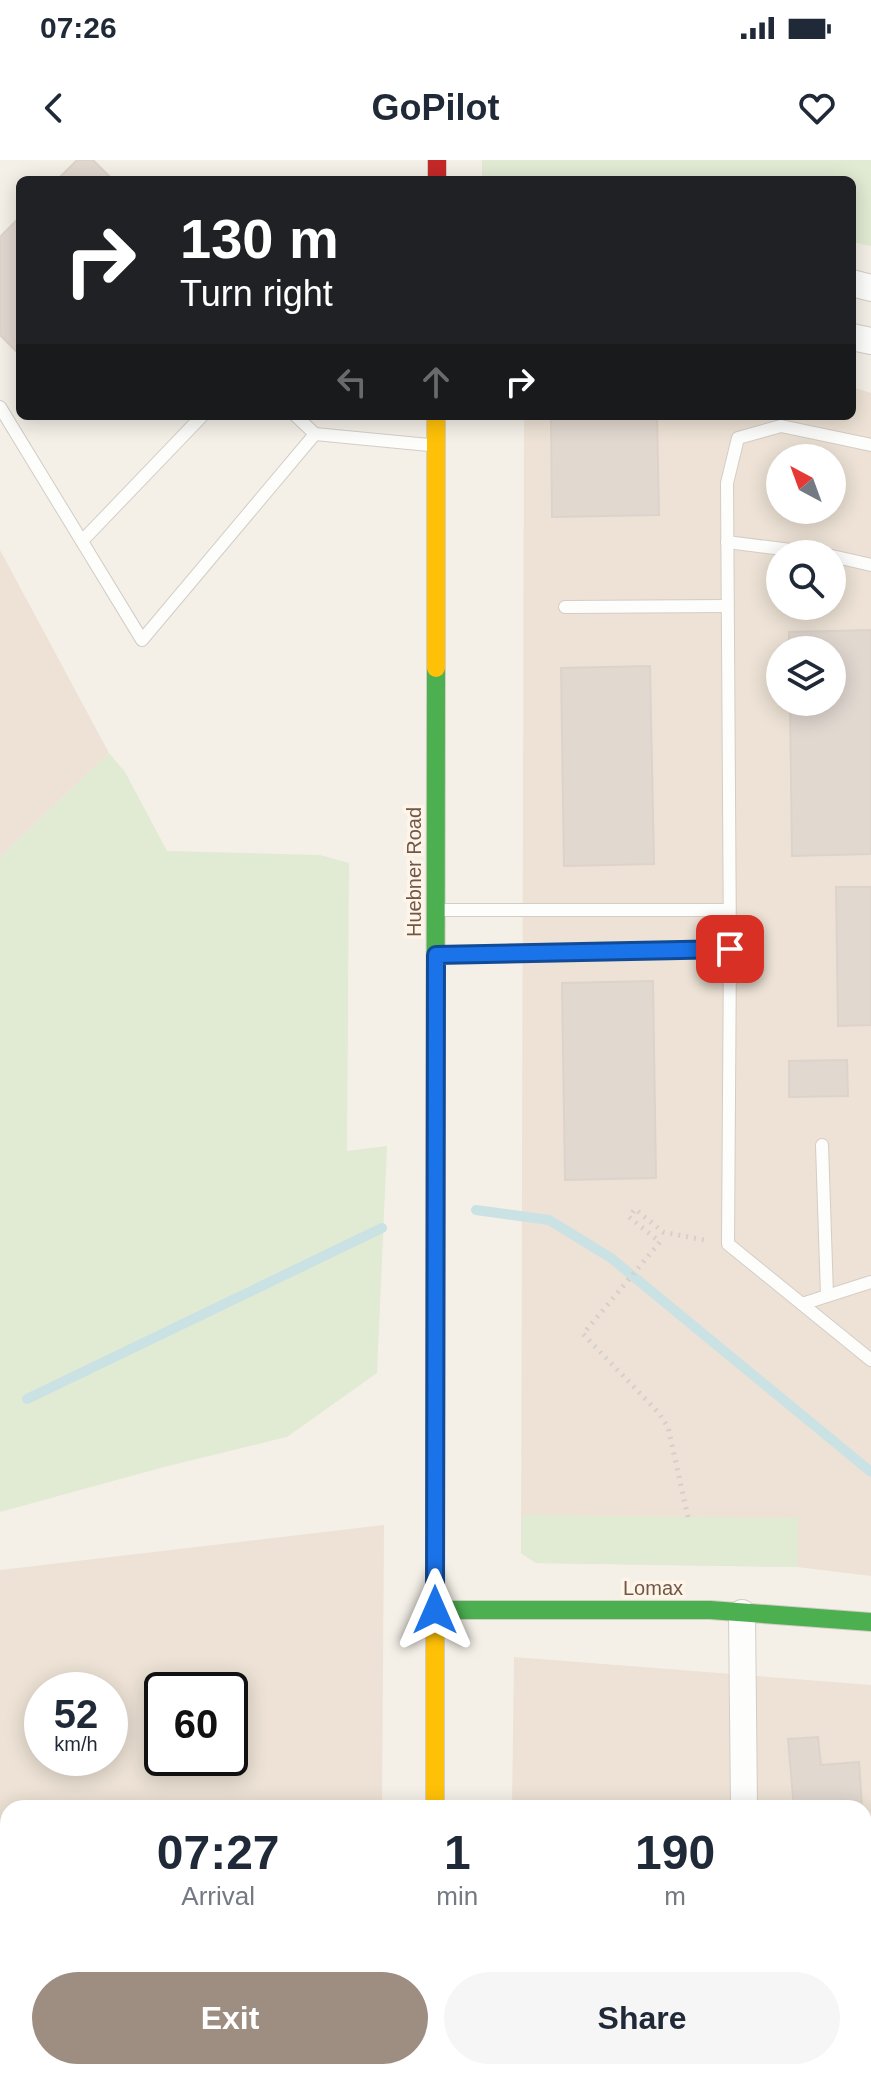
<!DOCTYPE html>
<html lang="en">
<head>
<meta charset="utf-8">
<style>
  :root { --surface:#fff; --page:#f6f6f7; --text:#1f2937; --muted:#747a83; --accent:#9e8d81 }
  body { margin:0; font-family:Arial,sans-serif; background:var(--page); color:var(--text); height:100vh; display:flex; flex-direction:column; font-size:30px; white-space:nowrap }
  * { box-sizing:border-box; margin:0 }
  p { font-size:26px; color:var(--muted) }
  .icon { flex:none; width:44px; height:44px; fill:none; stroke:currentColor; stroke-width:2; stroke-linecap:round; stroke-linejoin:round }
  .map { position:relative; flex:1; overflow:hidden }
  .drawer { position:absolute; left:0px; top:1640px; width:872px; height:280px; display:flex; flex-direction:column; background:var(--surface); border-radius:24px 24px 0 0; box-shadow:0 4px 20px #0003 }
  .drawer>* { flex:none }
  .top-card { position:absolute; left:16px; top:16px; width:840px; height:244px; border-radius:12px; box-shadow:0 4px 20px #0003; background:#202124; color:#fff; overflow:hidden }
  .needle { width:52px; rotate:319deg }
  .controls { position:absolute; left:766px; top:284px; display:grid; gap:16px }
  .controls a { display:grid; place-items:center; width:80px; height:80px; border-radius:50%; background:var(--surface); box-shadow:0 4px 20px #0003; font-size:40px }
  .speed { position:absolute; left:24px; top:1512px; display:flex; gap:16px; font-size:40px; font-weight:700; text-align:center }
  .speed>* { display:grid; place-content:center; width:104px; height:104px; border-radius:50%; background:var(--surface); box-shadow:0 4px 20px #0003; line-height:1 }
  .speed small { font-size:20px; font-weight:400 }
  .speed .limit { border:4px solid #111; border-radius:12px; background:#fff; color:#111 }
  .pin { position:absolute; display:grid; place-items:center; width:68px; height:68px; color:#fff; margin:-34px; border-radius:16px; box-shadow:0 4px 12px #0006 }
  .me { position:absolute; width:88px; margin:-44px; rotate:0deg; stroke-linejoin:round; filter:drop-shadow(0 0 6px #0008) }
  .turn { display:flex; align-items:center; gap:28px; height:168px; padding:0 32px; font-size:36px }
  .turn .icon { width:104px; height:104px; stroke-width:2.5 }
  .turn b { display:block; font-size:56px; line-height:68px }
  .lanes { display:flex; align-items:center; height:76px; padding:0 32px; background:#0003; justify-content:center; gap:40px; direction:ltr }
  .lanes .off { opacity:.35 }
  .eta { display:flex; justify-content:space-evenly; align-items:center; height:136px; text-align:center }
  .eta b { font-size:48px; font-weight:800; line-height:56px }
  .button { display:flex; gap:16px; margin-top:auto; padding:16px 32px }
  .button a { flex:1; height:92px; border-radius:48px; background:var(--accent); color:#fff; font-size:32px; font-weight:800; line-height:92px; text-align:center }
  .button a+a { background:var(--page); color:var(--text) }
  .status { display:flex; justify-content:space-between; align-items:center; height:56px; padding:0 40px; background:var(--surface); direction:ltr }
  .status svg { height:22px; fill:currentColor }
  header { display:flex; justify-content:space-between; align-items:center; height:104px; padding:0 32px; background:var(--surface); font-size:36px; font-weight:800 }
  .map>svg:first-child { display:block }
</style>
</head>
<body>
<div class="status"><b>07:26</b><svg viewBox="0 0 49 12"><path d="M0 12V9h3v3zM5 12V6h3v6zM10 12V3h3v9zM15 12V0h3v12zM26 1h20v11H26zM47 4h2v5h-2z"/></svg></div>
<header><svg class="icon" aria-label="back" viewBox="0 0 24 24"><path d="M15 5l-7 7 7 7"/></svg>GoPilot<svg class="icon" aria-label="heart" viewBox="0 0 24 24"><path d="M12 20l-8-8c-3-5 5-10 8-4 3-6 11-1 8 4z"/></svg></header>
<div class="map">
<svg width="871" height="1920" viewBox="0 0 871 1920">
  <rect width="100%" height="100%" fill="#f4f0e8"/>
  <!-- residential -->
  <g fill="#ede2d5" fill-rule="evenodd">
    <path d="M852,227l19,6v1183l-74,-9 -261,-4 -15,-10 3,-1135 2,-2h326zM780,298h52v52h-52zM780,394h52v52h-52zM780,490h52v52h-52z"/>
    <path d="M0,390l109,203 -109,104z"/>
    <path d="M384,1365l-2,283h-374v264h372l-1,8h-379v-510zM42,1530h68v68h-68zM162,1530h68v68h-68z"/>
    <path d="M514,1497l357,28v395h-363v-8h356v-264h-352z"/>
  </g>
  <!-- green -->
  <g fill="#e1ead3">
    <path d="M482,0h389v86l-19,-4v-62h-370z"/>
    <path d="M109,593l16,19 42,79 153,4 29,8 -2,288 40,-5 -10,227 -90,64 -123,30 -164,45v-655z"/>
    <path d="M522,1355l276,3 -1,49 -261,-4 -15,-10z"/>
  </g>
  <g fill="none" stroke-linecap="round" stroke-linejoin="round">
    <!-- stream -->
    <g stroke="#cae2e4" stroke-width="10">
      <path d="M476,1050l73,10 62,38 260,214"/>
      <path d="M27,1239l355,-171"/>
    </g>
  </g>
  <!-- building -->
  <g fill="#e1d8d0" stroke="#ddd3ca" stroke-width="2">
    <path d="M77,0h16l20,20h-56z"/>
    <path d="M20,57v138l-20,-20v-98z"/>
    <path d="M551,256h106l2,99 -107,2z"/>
    <path d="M871,470v224l-79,2 -2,-154h42v-52h-43v-18z"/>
    <path d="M650,506l4,198 -90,2 -3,-198z"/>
    <path d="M836,727h35v138l-33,1z"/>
    <path d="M653,821l3,197 -91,2 -3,-197z"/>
    <path d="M847,900l1,36 -59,1v-36z"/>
    <path d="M818,1577l3,28 38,-3 3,46h-68l-6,-69z"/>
    <path d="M864,1842h7v69l-7,-1z"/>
    <path d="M632,1912h79l-4,8h-77z"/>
    <rect x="751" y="1912" width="71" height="8"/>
  </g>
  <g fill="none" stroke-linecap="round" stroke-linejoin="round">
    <!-- lane casing -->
    <g stroke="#d3cdc6" stroke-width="14">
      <g id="lane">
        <path d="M0,247l142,233 173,-206 114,11"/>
        <path d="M296,256l19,18"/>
        <path d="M871,285l-90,-19 -43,12 -11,45 3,466 -2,295 143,116"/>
        <path d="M82,381l120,-125"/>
        <path d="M727,382l95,12"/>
        <path d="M832,396l39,9"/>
        <path d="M565,447l162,-1"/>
        <path d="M440,750h289"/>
        <path d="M439,795l291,-6"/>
        <path d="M822,985l5,150"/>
        <path d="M802,1144l69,-22"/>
      </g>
    </g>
    <!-- street casing -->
    <g stroke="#d3cdc6" stroke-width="28">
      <g id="street">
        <path d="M852,123l19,5"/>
        <path d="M852,177l19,4"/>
        <path d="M742,1453l2,195"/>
        <path d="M864,1754h7"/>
      </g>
    </g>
    <!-- fast casing -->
    <g stroke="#d3ccc4" stroke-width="20">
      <g id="fast">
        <path d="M435,1277l1,-769"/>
        <path d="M435,1450h275l161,12"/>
        <path d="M432,1912v8"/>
      </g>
    </g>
    <!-- slow casing -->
    <g stroke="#d3ccc4" stroke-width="20">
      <g id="slow">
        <path d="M436,508v-252"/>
        <path d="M435,1648v-371"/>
      </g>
    </g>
    <!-- jam casing -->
    <g stroke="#d3ccc4" stroke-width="20">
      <path id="jam" d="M437,0v20"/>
    </g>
    <!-- path -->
    <path stroke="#d6cfca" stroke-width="5" stroke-dasharray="2 6" stroke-linecap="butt" d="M688,1357l-20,-90 -10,-15 -75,-78 77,-92 -31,-25 6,-8 28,23 46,9"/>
    <!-- lane -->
    <use href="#lane" stroke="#fdfdfc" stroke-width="12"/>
    <!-- street -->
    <use href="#street" stroke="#fdfdfc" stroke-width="26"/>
    <!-- fast -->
    <use href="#fast" stroke="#4caf50" stroke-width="18"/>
    <!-- slow -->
    <use href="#slow" stroke="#ffc107" stroke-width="18"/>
    <!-- jam -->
    <use href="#jam" stroke="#c62828" stroke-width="18"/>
  </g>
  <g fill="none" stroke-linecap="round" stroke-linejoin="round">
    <!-- route casing -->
    <g stroke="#114b97" stroke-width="20">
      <path id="route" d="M435,1450l1,-655 294,-6"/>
    </g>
    <!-- route -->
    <use href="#route" stroke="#1a73e8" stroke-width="14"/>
  </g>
  <g text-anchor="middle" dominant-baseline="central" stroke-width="7" stroke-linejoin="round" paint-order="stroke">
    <!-- street labels -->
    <g font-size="20" fill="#70574a" stroke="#fef5e8">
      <text transform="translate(414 712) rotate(-90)">Huebner Road</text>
      <text x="653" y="1428">Lomax</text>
    </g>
  </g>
</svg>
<div class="controls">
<a><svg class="needle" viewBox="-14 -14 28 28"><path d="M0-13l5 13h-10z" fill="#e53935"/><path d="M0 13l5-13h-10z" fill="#747a83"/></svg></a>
<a><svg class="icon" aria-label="search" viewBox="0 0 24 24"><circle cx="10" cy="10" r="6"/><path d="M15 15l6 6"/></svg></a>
<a><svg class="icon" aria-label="layers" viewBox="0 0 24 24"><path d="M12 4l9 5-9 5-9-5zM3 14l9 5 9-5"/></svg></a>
</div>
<div class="speed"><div>52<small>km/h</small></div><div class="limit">60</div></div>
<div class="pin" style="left:730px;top:789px;background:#d93025"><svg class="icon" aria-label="arrive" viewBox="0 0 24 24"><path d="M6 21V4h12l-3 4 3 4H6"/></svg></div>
<svg class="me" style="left:435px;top:1450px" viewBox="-20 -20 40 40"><path d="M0-17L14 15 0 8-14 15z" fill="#1a73e8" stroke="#fff" stroke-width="4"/></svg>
<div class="top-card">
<div class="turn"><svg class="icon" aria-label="right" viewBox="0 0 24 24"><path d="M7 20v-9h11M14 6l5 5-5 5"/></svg><div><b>130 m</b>Turn right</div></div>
<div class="lanes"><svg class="icon off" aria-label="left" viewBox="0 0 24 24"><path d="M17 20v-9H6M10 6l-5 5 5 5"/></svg><svg class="icon off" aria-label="ahead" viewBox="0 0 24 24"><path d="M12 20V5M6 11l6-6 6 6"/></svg><svg class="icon" aria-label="right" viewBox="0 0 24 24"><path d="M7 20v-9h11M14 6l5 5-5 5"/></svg></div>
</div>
<section class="drawer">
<div class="eta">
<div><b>07:27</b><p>Arrival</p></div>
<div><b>1</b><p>min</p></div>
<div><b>190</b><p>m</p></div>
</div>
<div class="button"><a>Exit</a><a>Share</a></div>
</section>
</div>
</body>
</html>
